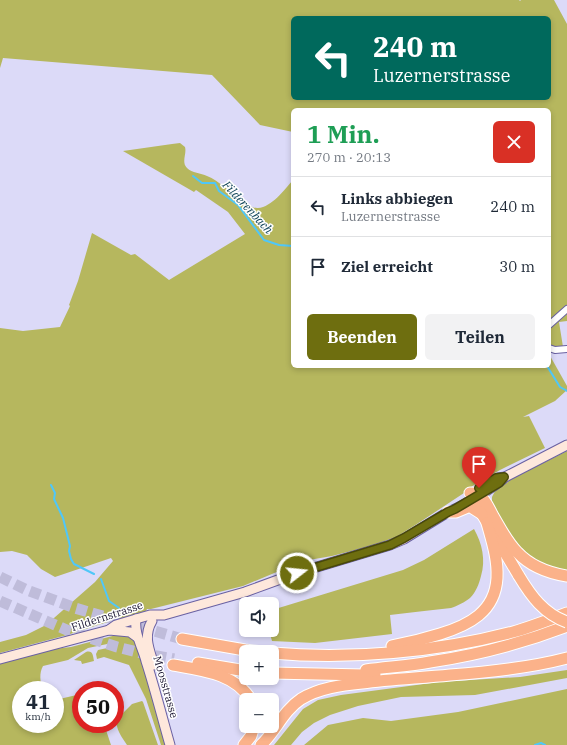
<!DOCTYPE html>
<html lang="de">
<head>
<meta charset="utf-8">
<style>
  :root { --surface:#fff; --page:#f2f2f3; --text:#1f2937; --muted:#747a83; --line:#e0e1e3; --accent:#6e6e0f }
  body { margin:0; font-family:"IBM Plex Serif",serif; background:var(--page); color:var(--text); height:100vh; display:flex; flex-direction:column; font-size:15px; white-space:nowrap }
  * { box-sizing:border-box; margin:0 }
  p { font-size:13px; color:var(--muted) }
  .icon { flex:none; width:22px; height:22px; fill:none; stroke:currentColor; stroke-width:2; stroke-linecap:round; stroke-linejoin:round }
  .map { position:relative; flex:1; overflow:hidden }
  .drawer { position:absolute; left:291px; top:108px; width:260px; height:260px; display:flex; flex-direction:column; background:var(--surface); border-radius:6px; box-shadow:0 2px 6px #0003 }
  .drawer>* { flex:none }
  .hud { position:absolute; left:291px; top:16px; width:260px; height:84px; border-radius:6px; box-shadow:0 2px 6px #0003; background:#00695c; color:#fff; overflow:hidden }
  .controls { position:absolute; left:239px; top:597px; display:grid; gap:8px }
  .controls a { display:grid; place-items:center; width:40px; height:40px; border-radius:6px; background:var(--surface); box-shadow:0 2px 6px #0003; font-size:20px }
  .speed { position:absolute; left:12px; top:681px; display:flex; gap:8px; font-size:20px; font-weight:700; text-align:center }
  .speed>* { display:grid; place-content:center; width:52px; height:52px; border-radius:50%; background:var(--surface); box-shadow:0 2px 6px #0003; line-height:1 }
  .speed small { font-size:10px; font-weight:400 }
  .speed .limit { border:6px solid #d22; background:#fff; color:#111 }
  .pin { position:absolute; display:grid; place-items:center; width:34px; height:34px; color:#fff; margin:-41px -17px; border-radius:50% 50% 50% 0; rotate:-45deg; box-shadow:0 0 4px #0007 }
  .pin .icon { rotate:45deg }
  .me { position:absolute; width:44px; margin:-22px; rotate:74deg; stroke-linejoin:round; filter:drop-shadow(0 0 3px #0008) }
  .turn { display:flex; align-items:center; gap:14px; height:84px; padding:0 16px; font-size:18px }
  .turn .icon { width:52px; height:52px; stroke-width:2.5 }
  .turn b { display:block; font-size:28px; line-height:34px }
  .round { display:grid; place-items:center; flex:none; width:42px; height:42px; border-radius:6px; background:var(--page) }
  .overview { display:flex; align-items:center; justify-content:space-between; height:68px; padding:0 16px }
  h1 { font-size:24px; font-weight:800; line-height:30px; color:#1e9e55 }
  .action { display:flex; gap:8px; margin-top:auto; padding:8px 16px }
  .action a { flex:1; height:46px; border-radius:6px; background:var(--accent); color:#fff; font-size:16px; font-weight:800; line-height:46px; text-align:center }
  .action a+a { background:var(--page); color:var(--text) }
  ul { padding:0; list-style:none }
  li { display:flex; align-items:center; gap:12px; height:60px; padding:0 16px; border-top:1px solid var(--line) }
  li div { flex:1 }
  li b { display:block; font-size:15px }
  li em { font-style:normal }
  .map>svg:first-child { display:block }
</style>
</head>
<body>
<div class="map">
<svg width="567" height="745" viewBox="0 0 567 745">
  <rect width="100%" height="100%" fill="#dcdaf8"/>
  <!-- green -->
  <g fill="#b6b75e" fill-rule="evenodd">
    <path d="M0,0h519l1,1 1,-1h33l13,24v284l-18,13v-211h-256v22l-33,-7 -48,-50 -209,-17 -3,10zM293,18h256v80h-256z"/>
    <path d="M180,143l5,4c2,7 -4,15 2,21 5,5 14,5 20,8 6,2 12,7 18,11 9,6 23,22 33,21 14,-1 26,-18 35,-28v186h256v-12l18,32v4l-12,11 -32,16 6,-1 16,32 -45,22 -36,21v2l-47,31 -21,13 -25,9 -39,10 -29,5 -60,25 -92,23h-4l-1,2 -45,13 -34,11 -67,18v-11l26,-7 20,-10 49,-43 18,-21 -2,-3 -56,19 -14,-8 -14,-14 -15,-4 -12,1v-224l23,3 37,-4 10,-21 -1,-1 9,-24 14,-48 39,22 4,-1 34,26 76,-46 -17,-22 -32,-22 -2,2 -71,-41 49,-7z"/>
    <path d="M567,311v10l-8,1 4,25c-4,0 -11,1 -14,-3v-17z"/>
    <path d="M567,451v121l-21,-5 -21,-13 -20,-25 -13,-27v-5l2,-4 3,-5 3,-3 2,1 6,-4 1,-2z"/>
    <path d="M474,529c8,14 12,31 7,47 -2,8 -5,16 -11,22 -5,4 -13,8 -19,10 -6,1 -12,1 -18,2 -15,2 -29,3 -43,5l2,19 -77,9 -43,-2 -3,-11h3v-20l131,-40 21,-10z"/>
    <path d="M120,634h4l11,5 32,106h-6l-15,-46 -17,-34 -25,-8 -7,2 -1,-5 2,-4 14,-3v-4l-24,5 -20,12 -25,6c-4,7 -3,16 0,24h-22v34h34v-24l26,-6v30h23l7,21h-111v-83l45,-12 26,-3z"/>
    <path d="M86,652c7,-2 7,4 8,9l-12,3 -1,-3 -7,-1z"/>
    <path d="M567,670v8l-92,17 -74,2 -43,9 -28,9 -16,8 -12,9 -11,13h-17l29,-36 15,-9 23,-5 98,-13 81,-5z"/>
    <path d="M567,689v56h-263l24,-20 35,-7 28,3 67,-9z"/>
    <path d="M142,701l1,1 15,43h-31c-5,-8 -12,-16 -10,-26l15,-15z"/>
  </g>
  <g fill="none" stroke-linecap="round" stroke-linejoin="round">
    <!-- stream -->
    <g stroke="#4fc7f9" stroke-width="2">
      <path d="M193,176l9,7h13l4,8 19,14 26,35 15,5 14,1"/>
      <path d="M547,366l13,21 7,4"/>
      <path d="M51,485l4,8 -1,6 9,19 7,28 -1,5 2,8 3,5 20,10"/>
      <path d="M101,579l8,22 10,7"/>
      <path d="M535,745l6,-2 4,2"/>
    </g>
    <!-- highway-tunnel -->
    <g stroke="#bfbcda" stroke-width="11" stroke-dasharray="11 5.5" stroke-linecap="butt">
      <path d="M0,577l27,13 48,18 107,31"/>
      <path d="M0,601l69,30 48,16 24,6 33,6"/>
    </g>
    <!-- street casing -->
    <g stroke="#6a61a2" stroke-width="8">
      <g id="street">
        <path d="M549,325l18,-16"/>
        <path d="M549,348l6,2 12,-1"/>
      </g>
    </g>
    <!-- secondary casing -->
    <g stroke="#6a61a2" stroke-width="11">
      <g id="secondary">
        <path d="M498,478l7,-1 62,-32"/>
        <path d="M136,619c-2,15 6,27 10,42 9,28 16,56 24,84"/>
        <path d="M152,621c-9,15 -3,28 2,44"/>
        <path d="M109,630l21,2 7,5"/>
        <path d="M0,659l109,-29 7,-5 20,-6 14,-4h14l81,-23 52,-19 93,-28 14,-6 44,-27c12,-4 23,-12 34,-18 8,-6 16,-10 23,-17"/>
      </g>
    </g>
    <!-- highway casing -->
    <g stroke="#fff" stroke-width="13">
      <g id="highway">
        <path d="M487,483l-10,10 -1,4 1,5 5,12 37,62"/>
        <path d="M470,493c4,0 7,0 9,2 7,5 10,14 14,21 7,12 14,26 24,36 13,14 31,21 50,24"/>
        <path d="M448,512h8l12,-5h3l11,7"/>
        <path d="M182,639l63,11 18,2"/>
        <path d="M392,646c16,-3 32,-7 48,-12 29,-9 55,-22 57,-56 1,-19 -5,-37 -10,-55"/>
        <path d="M272,653c77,7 165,-1 241,-21 18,-5 36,-12 54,-19"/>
        <path d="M198,663l48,8"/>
        <path d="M173,665c28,5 62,8 78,35"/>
        <path d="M366,670c21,-3 43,-4 64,-8 47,-7 93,-19 137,-36"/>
        <path d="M272,673l92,2h11"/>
        <path d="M244,745l7,-9 3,-10"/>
        <path d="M261,745c15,-14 22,-34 40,-46 18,-11 41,-14 61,-16 29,-4 59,-5 88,-8 40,-3 79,-7 117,-17"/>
      </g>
    </g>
    <!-- street -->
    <use href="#street" stroke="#fff" stroke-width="6"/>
    <!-- secondary -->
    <use href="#secondary" stroke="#fee8dc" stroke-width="9"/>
    <!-- highway -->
    <use href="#highway" stroke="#fbb28a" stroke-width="11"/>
    <!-- highway-bridge casing -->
    <g stroke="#fff" stroke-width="13" stroke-linecap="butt">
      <path id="highway-bridge" d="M519,576c12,20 25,38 48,46"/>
    </g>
    <!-- highway-bridge -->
    <use href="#highway-bridge" stroke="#fbb28a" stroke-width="11"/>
  </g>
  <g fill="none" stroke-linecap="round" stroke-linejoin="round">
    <!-- route casing -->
    <g stroke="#48480a" stroke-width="10">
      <path id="route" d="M297,573l93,-28 14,-7 44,-26 7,-3 44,-26 5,-6 -8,1 -17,10"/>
    </g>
    <!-- route -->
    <use href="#route" stroke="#6e6e0f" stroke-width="7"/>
  </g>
  <g text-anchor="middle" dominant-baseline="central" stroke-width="3" stroke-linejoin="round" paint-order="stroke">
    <!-- street labels -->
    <g font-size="11" fill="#1a1530" stroke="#fff">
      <text transform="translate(107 616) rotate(-18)">Fildernstrasse</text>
      <text transform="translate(166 687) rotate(74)">Moosstrasse</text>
    </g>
    <!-- water labels -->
    <g font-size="12" font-style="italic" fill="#14475b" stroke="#fff">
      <text transform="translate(248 207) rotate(47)">Filderenbach</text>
    </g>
  </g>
</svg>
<div class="controls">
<a><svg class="icon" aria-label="sound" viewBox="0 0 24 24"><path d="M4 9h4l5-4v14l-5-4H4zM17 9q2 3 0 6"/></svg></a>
<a>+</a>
<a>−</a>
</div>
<div class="speed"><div>41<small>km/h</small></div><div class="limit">50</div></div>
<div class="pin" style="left:479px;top:488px;background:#d93025"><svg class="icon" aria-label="arrive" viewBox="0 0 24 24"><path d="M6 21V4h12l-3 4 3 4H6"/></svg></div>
<svg class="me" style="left:297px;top:573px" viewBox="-20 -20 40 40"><circle r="17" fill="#6e6e0f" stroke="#fff" stroke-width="3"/><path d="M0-11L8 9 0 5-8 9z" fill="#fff"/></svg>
<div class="hud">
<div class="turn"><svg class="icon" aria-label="left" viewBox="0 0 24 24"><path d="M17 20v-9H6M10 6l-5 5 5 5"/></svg><div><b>240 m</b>Luzernerstrasse</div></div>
</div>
<section class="drawer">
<div class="overview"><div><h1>1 Min.</h1><p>270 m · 20:13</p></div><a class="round" style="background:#d93025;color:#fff"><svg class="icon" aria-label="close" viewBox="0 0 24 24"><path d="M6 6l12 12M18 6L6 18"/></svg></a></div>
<ul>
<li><svg class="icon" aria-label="left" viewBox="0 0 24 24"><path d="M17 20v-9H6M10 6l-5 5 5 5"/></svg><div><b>Links abbiegen</b><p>Luzernerstrasse</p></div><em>240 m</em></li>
<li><svg class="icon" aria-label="arrive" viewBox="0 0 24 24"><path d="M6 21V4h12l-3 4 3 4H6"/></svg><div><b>Ziel erreicht</b></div><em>30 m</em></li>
</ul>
<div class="action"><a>Beenden</a><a>Teilen</a></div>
</section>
</div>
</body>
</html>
